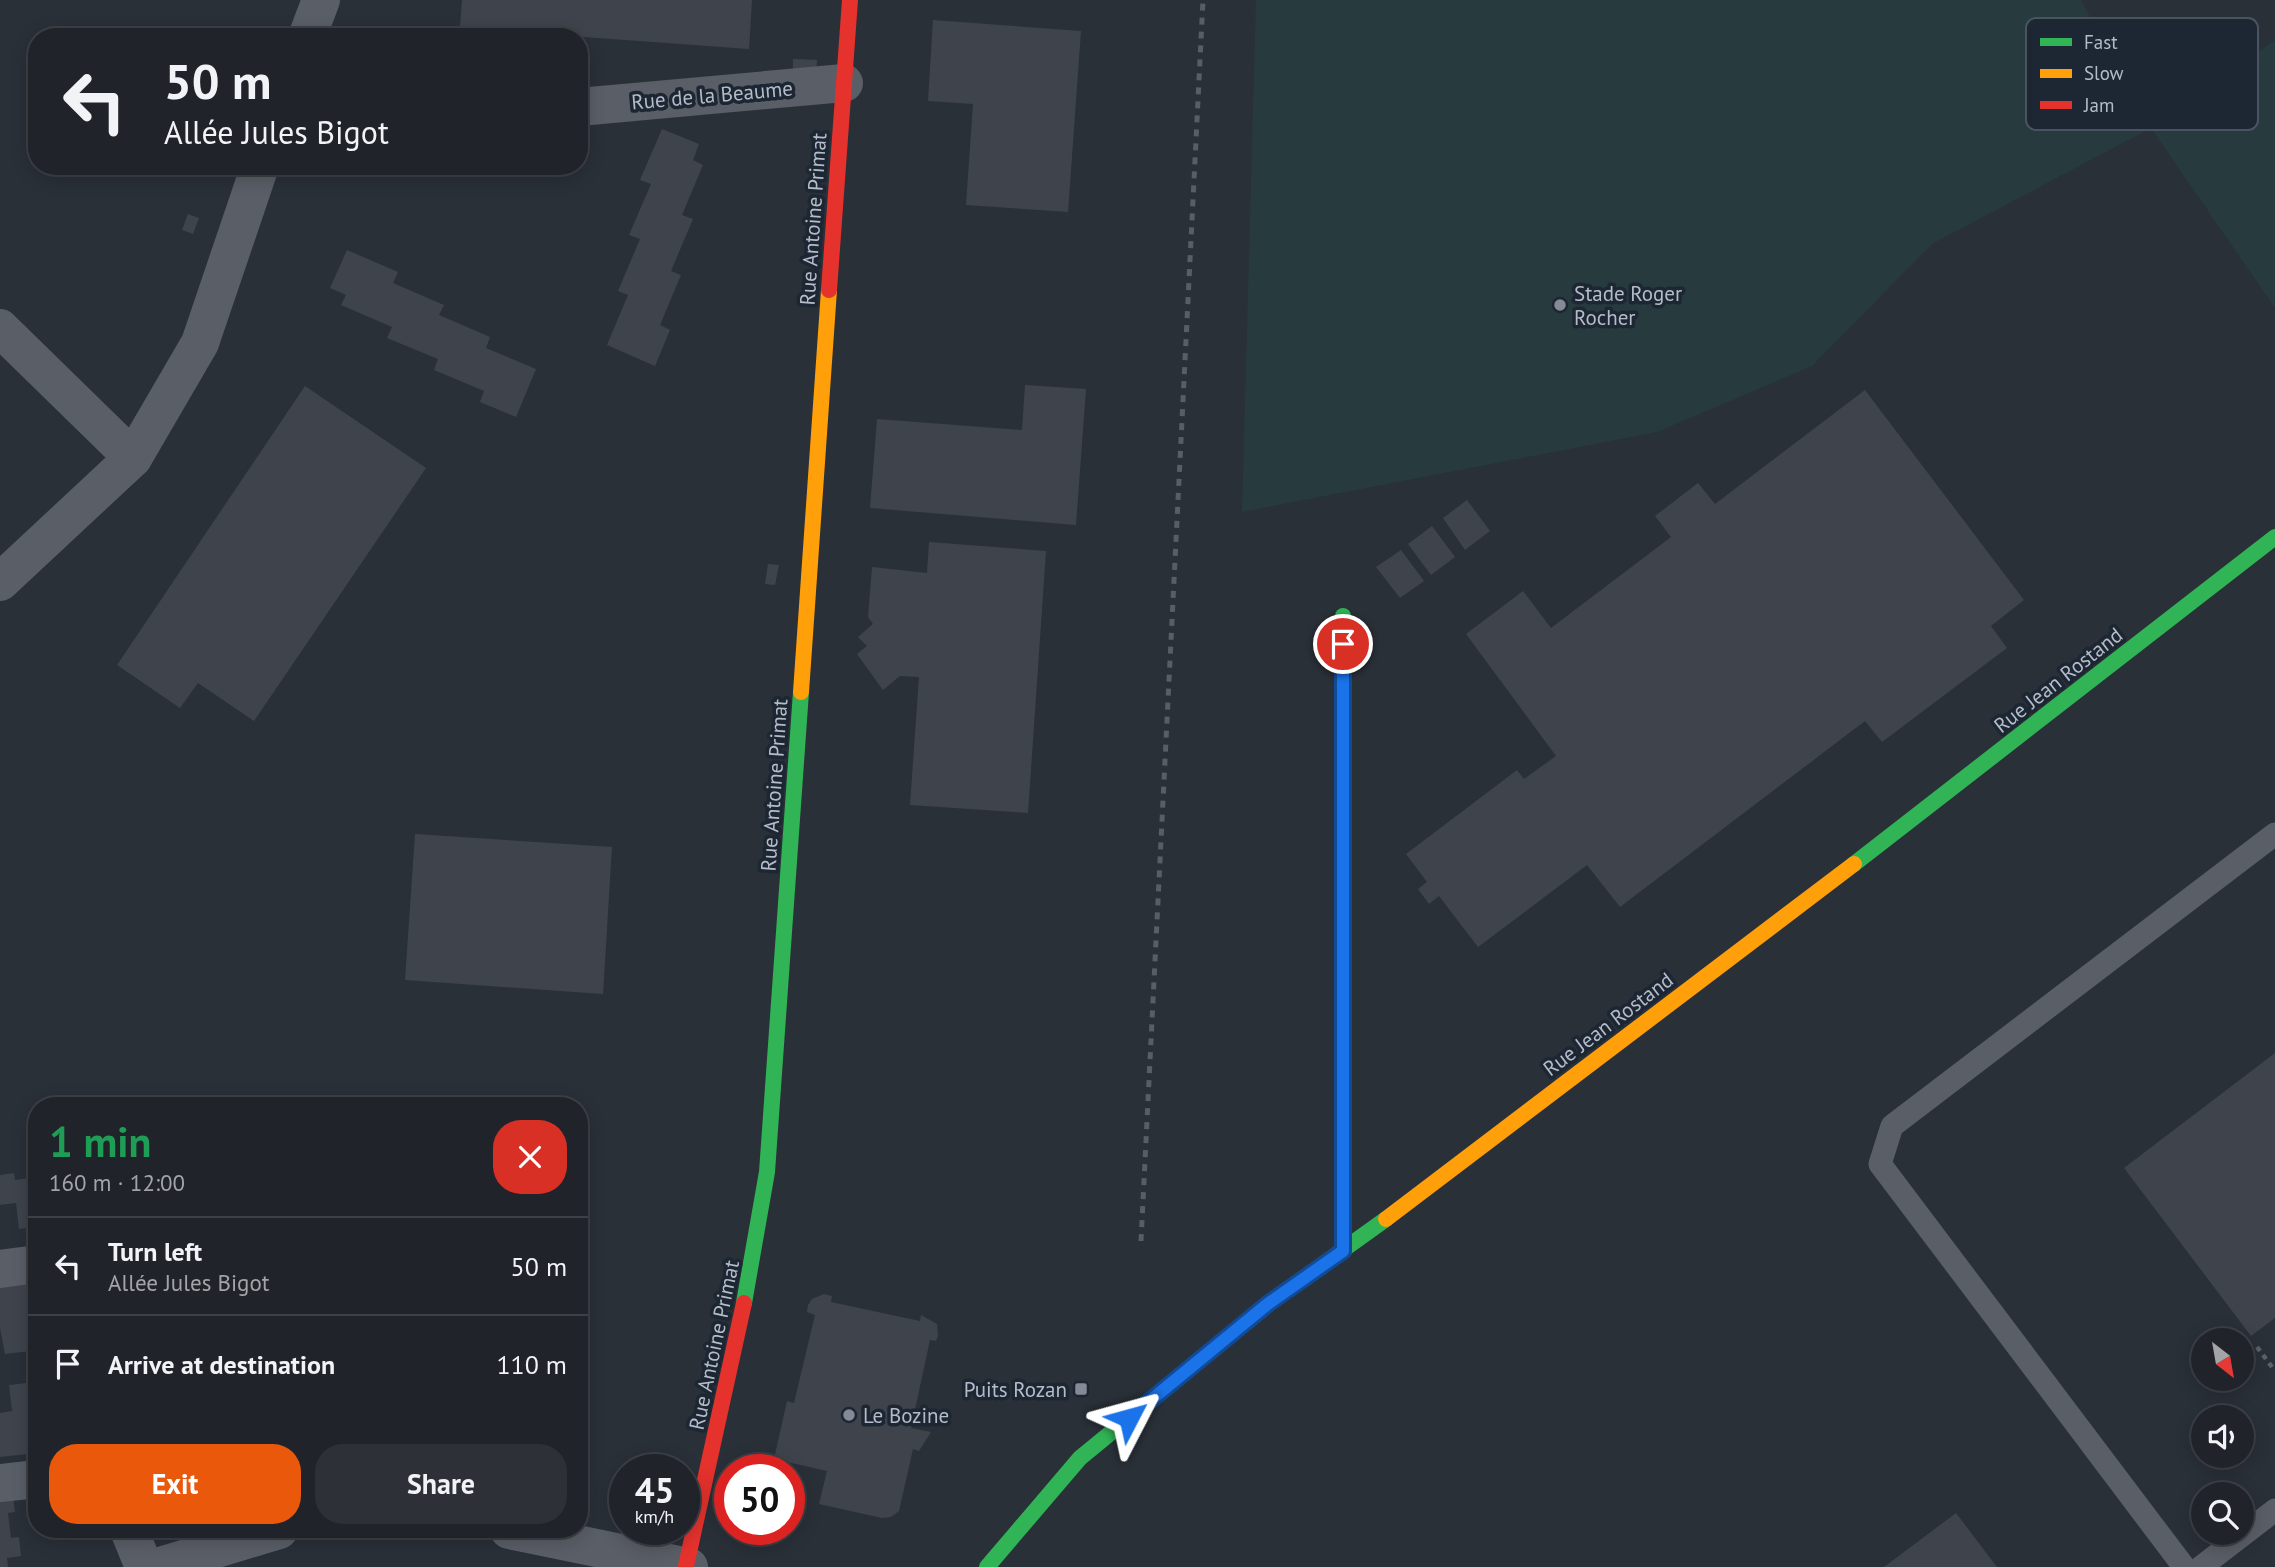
<!DOCTYPE html>
<html lang="en">
<head>
<meta charset="utf-8">
<style>
  :root { --surface:#20242a; --page:#2d3036; --text:#f1f3f6; --muted:#a2a4a8; --line:#3d4147; --accent:#ea580c }
  body { margin:0; font-family:"PT Sans",sans-serif; background:var(--page); color:var(--text); height:100vh; display:flex; flex-direction:column; font-size:26px; white-space:nowrap }
  * { box-sizing:border-box; margin:0 }
  p { font-size:23px; color:var(--muted) }
  .icon { flex:none; width:38px; height:38px; fill:none; stroke:currentColor; stroke-width:2; stroke-linecap:round; stroke-linejoin:round }
  .map { position:relative; flex:1; overflow:hidden }
  .details { position:absolute; left:28px; top:1097px; width:560px; height:441px; display:flex; flex-direction:column; background:var(--surface); border-radius:28px; box-shadow:0 4px 18px #0003,0 0 0 2px var(--line) }
  .details>* { flex:none }
  .guide { position:absolute; left:28px; top:28px; width:560px; height:147px; border-radius:28px; box-shadow:0 4px 18px #0003,0 0 0 2px var(--line); background:#20242a; color:var(--text); overflow:hidden }
  .needle { width:46px; rotate:149deg }
  .buttons { position:absolute; left:2191px; top:1328px; display:grid; gap:14px }
  .buttons a { display:grid; place-items:center; width:63px; height:63px; border-radius:50%; background:var(--surface); box-shadow:0 4px 18px #0003,0 0 0 2px var(--line); font-size:35px }
  .speed { position:absolute; left:609px; top:1454px; display:flex; gap:14px; font-size:35px; font-weight:700; text-align:center }
  .speed>* { display:grid; place-content:center; width:91px; height:91px; border-radius:50%; background:var(--surface); box-shadow:0 4px 18px #0003,0 0 0 2px var(--line); line-height:1 }
  .speed small { font-size:18px; font-weight:400 }
  .speed .limit { border:10px solid #d22; background:#fff; color:#111 }
  .pin { position:absolute; display:grid; place-items:center; width:60px; height:60px; color:#fff; margin:-30px; border:4px solid #fff; border-radius:50%; box-shadow:0 2px 7px #0007 }
  .me { position:absolute; width:77px; margin:-38px; rotate:51deg; stroke-linejoin:round; filter:drop-shadow(0 0 5px #0008) }
  .turn { display:flex; align-items:center; gap:24px; height:147px; padding:0 21px; font-size:32px }
  .turn .icon { width:91px; height:91px; stroke-width:2.5 }
  .turn b { display:block; font-size:49px; line-height:60px }
  .round { display:grid; place-items:center; flex:none; width:74px; height:74px; border-radius:28px; background:var(--page) }
  .headline { display:flex; align-items:center; justify-content:space-between; height:119px; padding:0 21px }
  h1 { font-size:42px; font-weight:600; line-height:52px; color:#1e9e55 }
  .cta { display:flex; gap:14px; margin-top:auto; padding:14px 21px }
  .cta a { flex:1; height:80px; border-radius:28px; background:var(--accent); color:#fff; font-size:28px; font-weight:600; line-height:80px; text-align:center }
  .cta a+a { background:var(--page); color:var(--text) }
  ul { padding:0; list-style:none }
  li { display:flex; align-items:center; gap:21px; height:98px; padding:0 21px; border-top:2px solid var(--line) }
  li div { flex:1 }
  li b { display:block; font-size:26px }
  li em { font-style:normal }
  .map>svg:first-child { display:block }
</style>
</head>
<body>
<div class="map">
<svg width="2275" height="1567" viewBox="0 0 2275 1567">
  <rect width="100%" height="100%" fill="#2a3038"/>
  <!-- green -->
  <path fill="#273a3e" d="M1256,0h825l70,128 124,-88v268l-124,-180 -219,116 -120,122 -155,66 -415,80z"/>
  <!-- building -->
  <g fill="#3f444c">
    <path d="M462,0h290l-3,49 -289,-21z"/>
    <path d="M933,20l148,11 -13,181 -102,-7 7,-101 -45,-3z"/>
    <path d="M793,59l24,1 -1,15 -23,-2z"/>
    <path d="M662,129l37,15 -6,16 10,5 -21,50 11,4 -22,52 10,4 -21,50 10,5 -15,36 -48,-21 21,-50 -10,-4 22,-52 -11,-4 22,-51 -11,-4z"/>
    <path d="M188,214l11,4 -6,16 -11,-4z"/>
    <path d="M347,250l51,22 -5,11 51,22 -5,10 51,22 -4,11 50,21 -20,48 -36,-15 4,-11 -50,-21 4,-11 -51,-21 5,-11 -51,-22 5,-10 -16,-7z"/>
    <path d="M1025,385l61,4 -10,136 -206,-17 7,-89 145,11z"/>
    <path d="M305,386l121,82 -172,253 -56,-38 -18,25 -63,-43z"/>
    <path d="M1865,390l159,210 -33,26 16,22 -125,94 -17,-21 -245,186 -33,-42 -109,82 -39,-51 -10,8 -11,-15 9,-7 -21,-28 111,-84 7,9 32,-23 -90,-122 57,-43 28,37 120,-91 -16,-21 43,-33 17,21z"/>
    <path d="M1467,500l23,31 -25,19 -22,-32z"/>
    <path d="M1432,526l23,31 -24,18 -23,-31z"/>
    <path d="M929,542l117,9 -18,262 -118,-8 9,-128 -19,-1 -17,14 -26,-36 10,-8 -9,-9 15,-13 -5,-7 4,-50 55,6z"/>
    <path d="M1401,550l23,31 -24,17 -24,-31z"/>
    <path d="M768,564l11,1 -4,20 -10,-1z"/>
    <path d="M415,834l197,13 -9,147 -198,-14z"/>
    <path d="M2275,1053v265l-24,18 -127,-168z"/>
    <path d="M14,1173l1,7 22,-3v50l-18,2 -3,-26 -16,2v-30z"/>
    <path d="M37,1279v174l-37,4v-44l12,-2 -3,-26 26,-3 -4,-31 -26,3 -5,-26v-44z"/>
    <path d="M824,1294l8,2 -1,6 89,19 1,-6 16,9 1,12 -2,5 -6,-1 -19,88 20,4 -12,19 -6,-2 -14,62 -8,6 -9,1 -63,-14 8,-33 -53,-12 13,-58 7,2 21,-88 -8,-3 1,-7 4,-6z"/>
    <path d="M13,1495l2,17 -7,1 3,25 8,-1 2,19 -14,2 1,9h-8v-70z"/>
    <path d="M1956,1513l41,54h-113z"/>
  </g>
  <g fill="none" stroke-linecap="round" stroke-linejoin="round">
    <!-- path -->
    <path stroke="#5c6268" stroke-width="4.5" stroke-dasharray="5 5" stroke-linecap="butt" d="M2257,1347l18,24"/>
    <!-- lane -->
    <g stroke="#5a5e66" stroke-width="23">
      <path d="M2184,1567l-304,-403 12,-38 383,-292"/>
      <path d="M2201,1567l74,-57"/>
    </g>
    <!-- street -->
    <g stroke="#5a5e66" stroke-width="38">
      <path d="M307,37l14,-37"/>
      <path d="M579,107l265,-24"/>
      <path d="M0,328l133,130"/>
      <path d="M0,582l133,-124 67,-115 60,-177"/>
      <path d="M0,1269l37,-5"/>
      <path d="M0,1483l37,-4"/>
      <path d="M129,1530l15,37"/>
      <path d="M509,1530l180,37"/>
      <path d="M157,1567l122,-37"/>
    </g>
    <!-- fast -->
    <g stroke="#30b455" stroke-width="16">
      <path d="M1343,616v131"/>
      <path d="M1854,864l421,-327"/>
      <path d="M744,1303l23,-131 34,-480"/>
      <path d="M987,1567l93,-109 189,-155 117,-84"/>
    </g>
    <!-- slow -->
    <g stroke="#ff9f0a" stroke-width="16">
      <path d="M801,692l28,-402"/>
      <path d="M1343,747v504"/>
      <path d="M1386,1219l468,-355"/>
    </g>
    <!-- jam -->
    <g stroke="#e5322d" stroke-width="16">
      <path d="M829,290l21,-290"/>
      <path d="M686,1566l58,-263"/>
    </g>
    <!-- rail -->
    <path stroke="#595d64" stroke-width="5" stroke-dasharray="7 7" stroke-linecap="butt" d="M1141,1241l62,-1241"/>
  </g>
  <g fill="none" stroke-linecap="round" stroke-linejoin="round">
    <!-- route casing -->
    <g stroke="#114b97" stroke-width="18">
      <path id="route" d="M1129,1418l140,-115 74,-52v-607"/>
    </g>
    <!-- route -->
    <use href="#route" stroke="#1a73e8" stroke-width="12"/>
  </g>
  <!-- markers -->
  <g fill="#848b96" stroke="#1d2633" stroke-width="2.5">
    <circle cx="1560" cy="305" r="7"/>
    <rect x="1074" y="1382" width="14" height="14" rx="3.5"/>
    <circle cx="849" cy="1415" r="7"/>
  </g>
  <g text-anchor="middle" dominant-baseline="central" stroke-width="7" stroke-linejoin="round" paint-order="stroke">
    <!-- street labels -->
    <g font-size="21" fill="#b4bcc9" stroke="#1d2633">
      <text transform="translate(712 95) rotate(-5)">Rue de la Beaume</text>
      <text transform="translate(813 219) rotate(-86)">Rue Antoine Primat</text>
      <text transform="translate(2058 680) rotate(-38)">Rue Jean Rostand</text>
      <text transform="translate(774 785) rotate(-86)">Rue Antoine Primat</text>
      <text transform="translate(1608 1024) rotate(-37)">Rue Jean Rostand</text>
      <text transform="translate(714 1345) rotate(-78)">Rue Antoine Primat</text>
    </g>
    <!-- poi labels -->
    <g font-size="21" fill="#b4bcc9" stroke="#1d2633" text-anchor="start">
      <text x="1574" y="293">Stade Roger<tspan x="1574" dy="24">Rocher</tspan></text>
      <text x="1067" y="1389" text-anchor="end">Puits Rozan</text>
      <text x="863" y="1415">Le Bozine</text>
    </g>
  </g>
  <!-- legend -->
  <rect x="2026" y="18" width="232" height="112" rx="10" fill="#1d2633" stroke="#4a5360" stroke-width="2"/>
  <rect x="2040" y="38" width="32" height="8" fill="#30b455"/>
  <rect x="2040" y="69" width="32" height="9" fill="#ff9f0a"/>
  <rect x="2040" y="101" width="32" height="8" fill="#e5322d"/>
  <g font-size="19" fill="#b4bcc9">
    <text x="2084" y="49">Fast</text>
    <text x="2084" y="80">Slow</text>
    <text x="2084" y="112">Jam</text>
  </g>
</svg>
<div class="buttons">
<a><svg class="needle" viewBox="-14 -14 28 28"><path d="M0-13l5 13h-10z" fill="#e53935"/><path d="M0 13l5-13h-10z" fill="#a2a4a8"/></svg></a>
<a><svg class="icon" aria-label="sound" viewBox="0 0 24 24"><path d="M4 9h4l5-4v14l-5-4H4zM17 9q2 3 0 6"/></svg></a>
<a><svg class="icon" aria-label="search" viewBox="0 0 24 24"><circle cx="10" cy="10" r="6"/><path d="M15 15l6 6"/></svg></a>
</div>
<div class="speed"><div>45<small>km/h</small></div><div class="limit">50</div></div>
<div class="pin" style="left:1343px;top:644px;background:#d93025"><svg class="icon" aria-label="arrive" viewBox="0 0 24 24"><path d="M6 21V4h12l-3 4 3 4H6"/></svg></div>
<svg class="me" style="left:1129px;top:1418px" viewBox="-20 -20 40 40"><path d="M0-17L14 15 0 8-14 15z" fill="#1a73e8" stroke="#fff" stroke-width="4"/></svg>
<div class="guide">
<div class="turn"><svg class="icon" aria-label="left" viewBox="0 0 24 24"><path d="M17 20v-9H6M10 6l-5 5 5 5"/></svg><div><b>50 m</b>Allée Jules Bigot</div></div>
</div>
<section class="details">
<div class="headline"><div><h1>1 min</h1><p>160 m · 12:00</p></div><a class="round" style="background:#d93025;color:#fff"><svg class="icon" aria-label="close" viewBox="0 0 24 24"><path d="M6 6l12 12M18 6L6 18"/></svg></a></div>
<ul>
<li><svg class="icon" aria-label="left" viewBox="0 0 24 24"><path d="M17 20v-9H6M10 6l-5 5 5 5"/></svg><div><b>Turn left</b><p>Allée Jules Bigot</p></div><em>50 m</em></li>
<li><svg class="icon" aria-label="arrive" viewBox="0 0 24 24"><path d="M6 21V4h12l-3 4 3 4H6"/></svg><div><b>Arrive at destination</b></div><em>110 m</em></li>
</ul>
<div class="cta"><a>Exit</a><a>Share</a></div>
</section>
</div>
</body>
</html>
